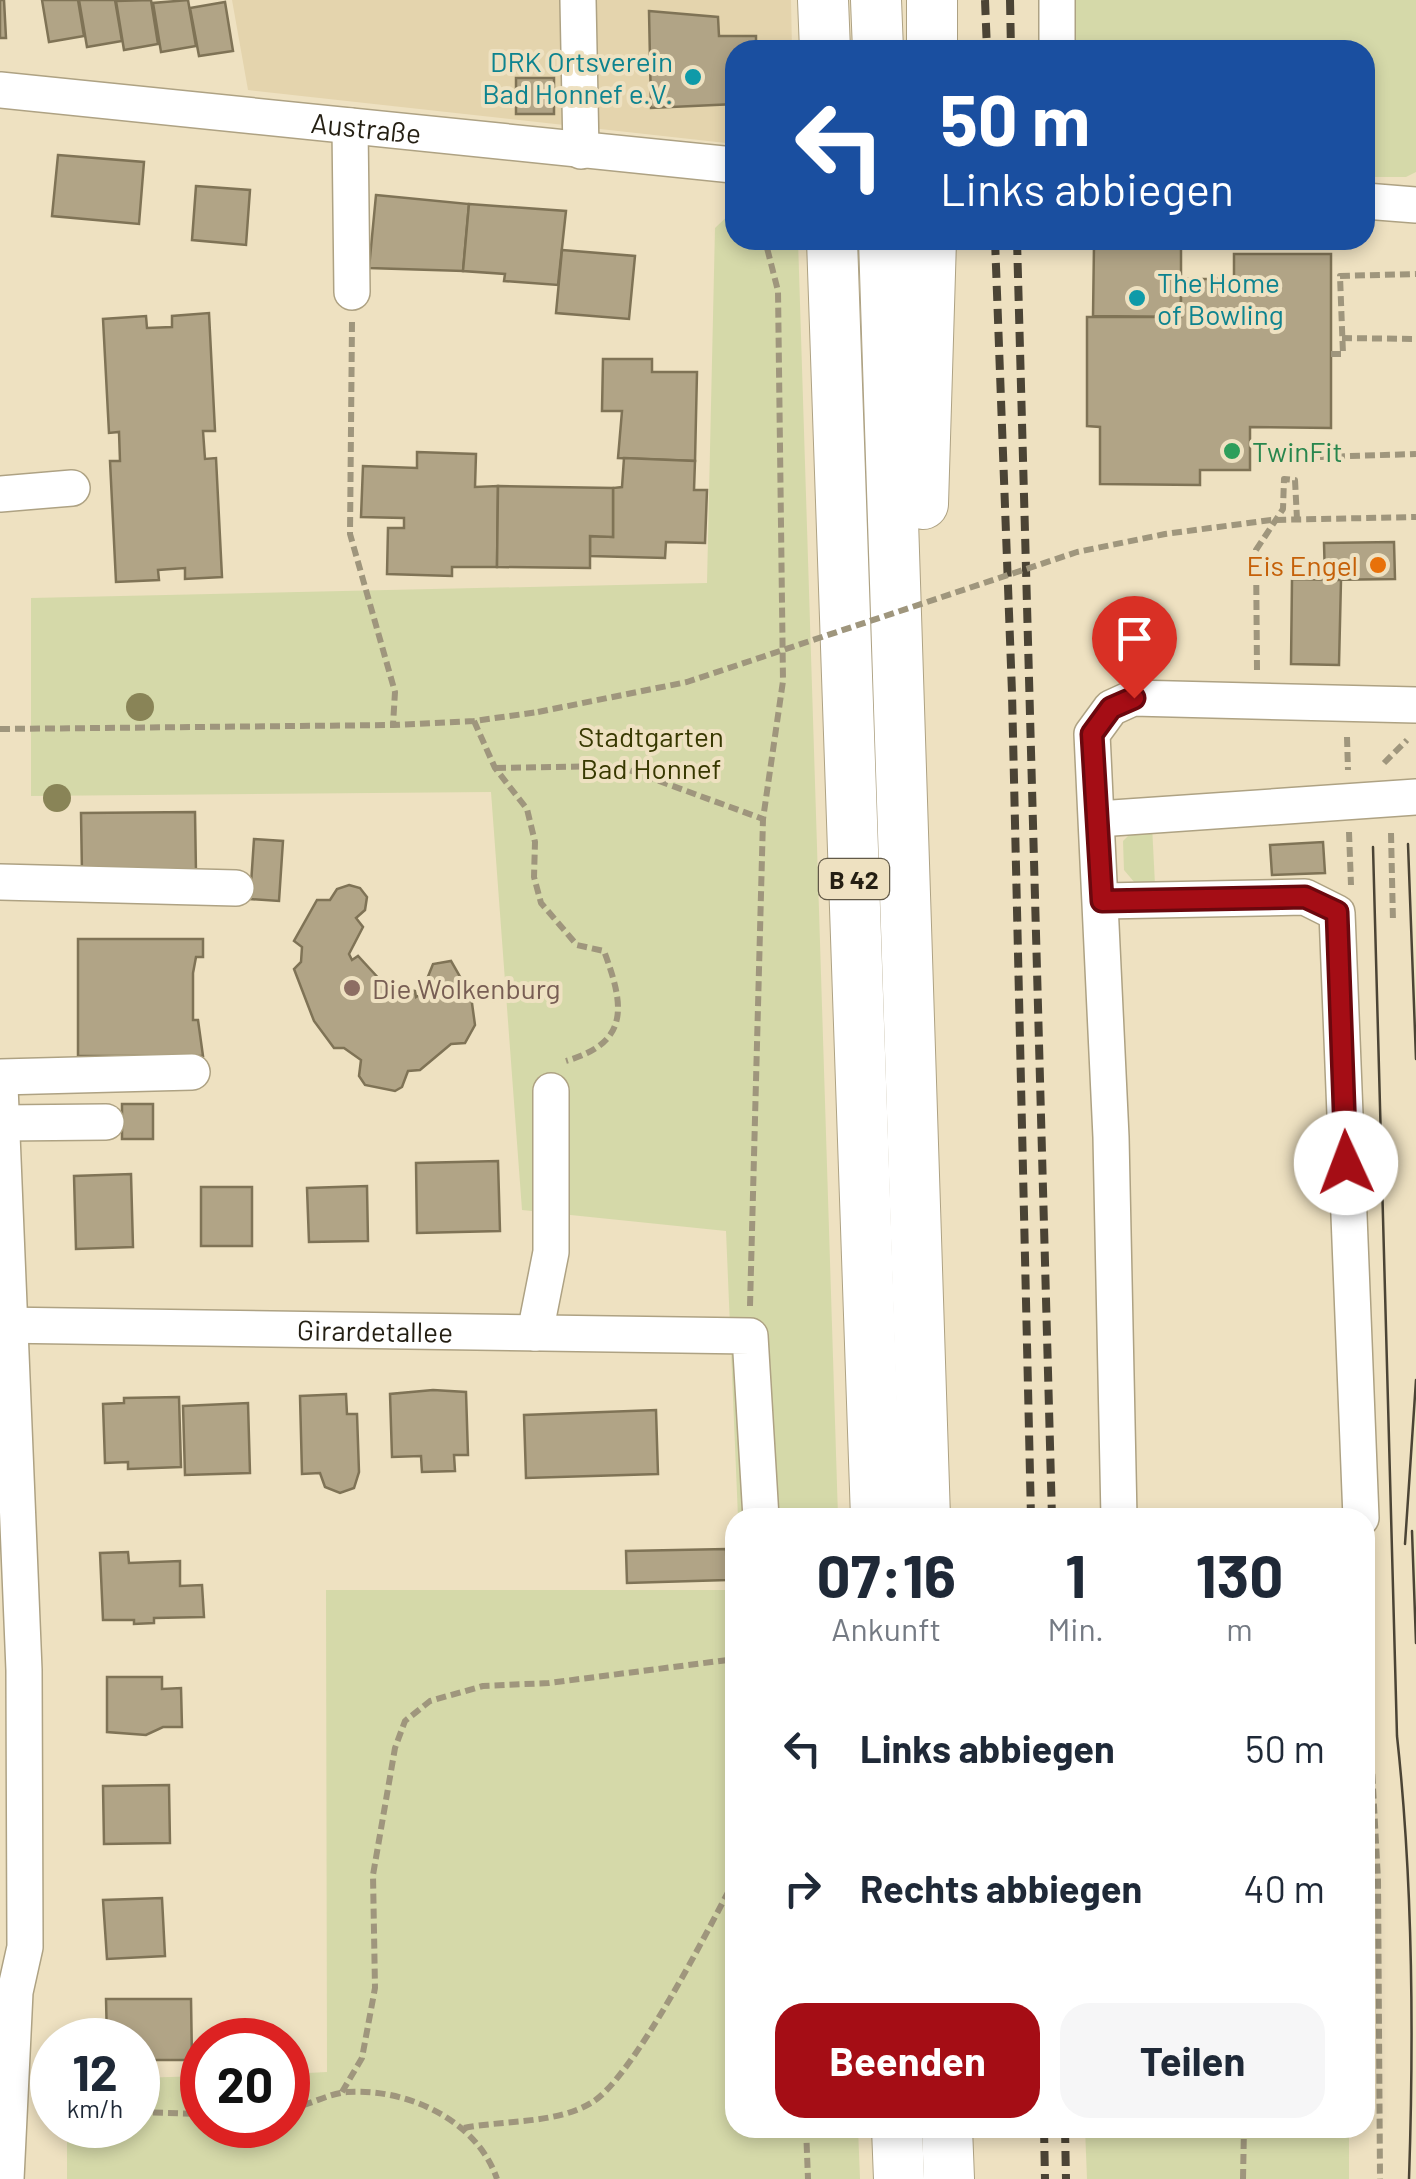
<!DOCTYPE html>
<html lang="de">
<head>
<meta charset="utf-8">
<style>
  :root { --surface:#fff; --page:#f6f6f7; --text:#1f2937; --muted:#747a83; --accent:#a50d15 }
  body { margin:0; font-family:Barlow,sans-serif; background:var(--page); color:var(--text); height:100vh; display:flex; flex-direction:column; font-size:38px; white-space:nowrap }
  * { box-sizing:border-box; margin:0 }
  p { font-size:32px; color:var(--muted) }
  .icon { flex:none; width:55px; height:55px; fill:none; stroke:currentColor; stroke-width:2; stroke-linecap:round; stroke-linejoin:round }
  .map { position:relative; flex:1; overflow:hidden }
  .details { position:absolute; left:725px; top:1508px; width:650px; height:630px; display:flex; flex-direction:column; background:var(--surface); border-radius:30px; box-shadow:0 5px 15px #0003 }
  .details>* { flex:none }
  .banner { position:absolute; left:725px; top:40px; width:650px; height:210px; border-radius:30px; box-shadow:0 5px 15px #0003; background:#1a4fa0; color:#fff; overflow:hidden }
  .speed { position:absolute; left:30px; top:2018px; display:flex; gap:20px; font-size:50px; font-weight:700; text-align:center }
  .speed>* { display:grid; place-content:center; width:130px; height:130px; border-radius:50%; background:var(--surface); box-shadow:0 5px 15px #0003; line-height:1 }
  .speed small { font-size:25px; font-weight:400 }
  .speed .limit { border:15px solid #d22; background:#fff; color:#111 }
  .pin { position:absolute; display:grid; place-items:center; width:85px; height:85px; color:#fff; margin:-102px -42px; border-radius:50% 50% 50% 0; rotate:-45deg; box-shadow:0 0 10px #0007 }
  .pin .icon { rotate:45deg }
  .me { position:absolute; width:110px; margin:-55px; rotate:358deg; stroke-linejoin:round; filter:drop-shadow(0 0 8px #0008) }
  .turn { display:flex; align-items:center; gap:35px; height:210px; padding:0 50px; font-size:45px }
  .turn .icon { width:130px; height:130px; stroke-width:2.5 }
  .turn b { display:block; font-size:70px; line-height:85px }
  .eta { display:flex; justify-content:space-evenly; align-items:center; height:170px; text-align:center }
  .eta b { font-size:60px; font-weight:700; line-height:70px }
  .button { display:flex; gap:20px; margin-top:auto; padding:20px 50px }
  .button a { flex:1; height:115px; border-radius:30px; background:var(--accent); color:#fff; font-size:40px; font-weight:700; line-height:115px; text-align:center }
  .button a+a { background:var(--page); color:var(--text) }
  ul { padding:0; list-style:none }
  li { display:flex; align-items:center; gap:30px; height:140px; padding:0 50px }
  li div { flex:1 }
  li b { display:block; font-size:38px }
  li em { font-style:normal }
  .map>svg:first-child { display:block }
</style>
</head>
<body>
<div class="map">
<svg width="1416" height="2179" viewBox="0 0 1416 2179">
  <rect width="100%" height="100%" fill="#eee1c1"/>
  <!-- built -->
  <path fill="#e4d4ad" d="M232,0h559l1,50h-57v94l-487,-54z"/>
  <!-- green -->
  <g fill="#d5d9a9">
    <path d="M1076,0h340v172l-10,5h-41v-127h-290z"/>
    <path d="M735,209v31h63l40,1277h-100l-12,-286 -204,-21 -31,-418 -460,4v-198l676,-15 8,-355z"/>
    <path d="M1152,825l3,60 -20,-2 -11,-13 -1,-29 13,-13z"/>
    <path d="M326,1590h409v538h123l2,51h-793v-54h71v-47l64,-2v49h86v-51l39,-2z"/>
    <path d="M1085,2128h264v51h-262z"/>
  </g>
  <!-- building -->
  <g fill="#b1a486" stroke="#7f7356" stroke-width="2.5">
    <path d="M0,0h4l2,38h-6z"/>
    <path d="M42,0h36l6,36 -35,6z"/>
    <path d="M79,0h36l7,41 -35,6z"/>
    <path d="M151,0l7,44 -34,6 -8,-49z"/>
    <path d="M188,0l8,46 -35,6 -8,-49z"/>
    <path d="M225,2l8,49 -34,5 -9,-48z"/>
    <path d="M649,11l69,6 1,19h37v14h-21v54l-84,4z"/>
    <rect x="516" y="78" width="38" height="36"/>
    <path d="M58,155l86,7 -5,62 -87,-8z"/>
    <path d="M196,186l54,4 -4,55 -54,-5z"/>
    <path d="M376,195l93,9 -6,67 -94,-3z"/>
    <path d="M469,204l97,7 -8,74 -54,-4 1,-7 -42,-3z"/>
    <path d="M1094,245l87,2v70l-88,-1z"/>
    <path d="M562,250l73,6 -6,63 -73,-6z"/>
    <path d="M1234,254h97v174l-81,-1v43h-50v15l-100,-1v-57l-13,-1v-109h94v-38h53z"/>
    <path d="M209,313l6,118h-12l2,28 11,-1 6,119 -37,2v-11l-27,2 1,10 -43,2 -6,-121h10l-1,-29 -10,1 -6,-114 43,-3 1,12 25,-1v-11z"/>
    <path d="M603,359h49v13h45l-2,89 -77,-3 4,-47h-20z"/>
    <path d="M417,452l59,2 -1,33 23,-1 -1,81h-45v9l-65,-2 1,-46h16v-10l-43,-1 2,-51 54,2z"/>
    <path d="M624,458l71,3 -1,29h13l-2,53 -39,-1 -1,16 -75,-2v-20l23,1v-49l9,-1z"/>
    <path d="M498,486l115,2v49l-23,-1v32l-93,-1z"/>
    <path d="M1394,542l1,37 -70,1 -1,-37z"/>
    <path d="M1292,579l49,1 -2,85 -48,-1z"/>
    <path d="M195,812l1,61 -114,1 -1,-61z"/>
    <path d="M254,839l29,2 -4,60 -29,-2z"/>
    <path d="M1323,842l2,31 -53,2 -2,-30z"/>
    <path d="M349,885l11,3 7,9 -2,13 -9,8 7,9 -14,27 3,6 6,-4 24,26 33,9 1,6 15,-8 -4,-10 6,-15 18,-3 20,35 4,29 -10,18 -14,1 -31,26 -12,1 -6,16 -7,4 -30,-6 -6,-9 2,-16 -17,-12h-10l-20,-27 -20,-52 7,-7 1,-15 -8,-6 23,-41h13l7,-11z"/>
    <path d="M78,939h125v18h-7l-3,16v47h5l5,36h-125z"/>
    <rect x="122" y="1104" width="31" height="35"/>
    <path d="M498,1161l2,70 -83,2 -1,-70z"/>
    <path d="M131,1174l2,73 -57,2 -2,-73z"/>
    <path d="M367,1186l1,55 -59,1 -2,-54z"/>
    <rect x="201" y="1187" width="51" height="59"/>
    <path d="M433,1390l33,2 2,63h-14l1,16 -33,1 -1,-16 -29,1 -2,-63z"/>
    <path d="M346,1394l1,20h10l2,58 -5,16 -14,5 -15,-6 -5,-14 -18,1 -2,-78z"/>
    <path d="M179,1397l2,70 -53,2v-7l-23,1 -2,-59 21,-1v-5z"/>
    <path d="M248,1403l2,70 -65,2 -2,-69z"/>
    <path d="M656,1410l2,64 -132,4 -2,-63z"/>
    <path d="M726,1549l1,31 -100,3 -1,-32z"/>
    <path d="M128,1552l1,11 51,-2v25l22,-1 2,32 -50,1v5l-20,1v-4h-31l-3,-67z"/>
    <path d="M107,1677h55v12l19,-1 1,39h-19l-17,8 -39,-3z"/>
    <path d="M169,1785l1,58 -66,1 -1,-58z"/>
    <path d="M162,1898l3,58 -58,3 -4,-59z"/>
    <path d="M106,1999h85l1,61h-54v-20h-31z"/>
  </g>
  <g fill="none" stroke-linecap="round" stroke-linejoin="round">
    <!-- minor casing -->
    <g stroke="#aea283" stroke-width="38">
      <g id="minor">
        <path d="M578,0l3,151"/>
        <path d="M1057,0v50"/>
        <path id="s1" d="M0,90l733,75"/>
        <path d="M350,126l2,166"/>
        <path d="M1365,201l51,4"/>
        <path d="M0,494l72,-6"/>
        <path d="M1098,819l318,-22"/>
        <path d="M0,882l236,6"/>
        <path d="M1103,901l202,-4 32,16 24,605"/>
        <path d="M0,1077l192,-5"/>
        <path d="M0,1086l24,584 1,277 -10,45 -9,187"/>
        <path d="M1,1123l105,-1"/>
        <path id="s2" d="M0,1325l750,11 11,182"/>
        <path d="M535,1333l16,-81v-161"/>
        <path d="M1119,1518l-8,-381 -19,-403 19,-26 22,-10 283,7"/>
      </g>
    </g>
    <!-- highway casing -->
    <g stroke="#aea283" stroke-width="52">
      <g id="highway">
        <path d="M823,0l2,50"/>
        <path d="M876,0l2,50"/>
        <path d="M932,50v-50"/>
        <path d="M832,240l44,1278"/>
        <path d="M884,240l41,1278"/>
        <path d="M923,504l8,-264"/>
        <path d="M897,2128l2,51"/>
        <path d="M947,2128l2,51"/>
      </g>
    </g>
    <!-- path -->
    <g stroke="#9f967d" stroke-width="6" stroke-dasharray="10 5" stroke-linecap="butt">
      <path d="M352,322l-2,212 45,158 -2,33"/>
      <path d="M1342,338l74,1"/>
      <path d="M1331,354h12l-3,-78 76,-2"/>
      <path d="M1320,457l96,-3"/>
      <path d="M1257,670l-1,-120 27,-41 1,-30 11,1 2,39"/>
      <path d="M474,721l21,47 32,41 8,33 -1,35 7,26 36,42 27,6c20,54 27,91 -38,110"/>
      <path d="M0,729l393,-4 81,-4 64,-9"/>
      <path d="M1347,737l1,33"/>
      <path d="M1384,763l23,-23"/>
      <path d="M496,768l122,-2 145,53"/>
      <path d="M1349,832l2,53"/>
      <path d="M1391,833l2,89"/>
      <path d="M750,1306l13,-487 20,-138 -5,-390 -13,-51"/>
      <path d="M1365,1639l13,241 2,299"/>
      <path d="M342,2092l20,-34 13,-70 -2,-113 22,-127 10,-27 25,-20 53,-15 66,-3 186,-24"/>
      <path d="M288,2109c20,-3 39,-15 59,-17 60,-4 130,28 150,87"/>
      <path d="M138,2112l64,2"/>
      <path d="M464,2128c40,-8 92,-4 127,-25 42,-24 119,-177 144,-224"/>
      <path d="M806,2128l2,51"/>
      <path d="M1243,2179l1,-51"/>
    </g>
    <!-- minor -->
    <use href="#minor" stroke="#fff" stroke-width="35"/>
    <!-- highway -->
    <use href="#highway" stroke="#fff" stroke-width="50"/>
    <!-- tram -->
    <g stroke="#4b4435" stroke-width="2.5">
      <path d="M1408,844l8,215"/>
      <path d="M1373,847l24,889c16,146 17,296 12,443"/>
      <path d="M1412,1531l4,112"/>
      <path d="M1405,1544l11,-164"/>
    </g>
    <!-- rail -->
    <g stroke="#4b4435" stroke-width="8" stroke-dasharray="15 8" stroke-linecap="butt">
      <path d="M985,0l2,50"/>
      <path d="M1010,0l1,50"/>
      <path d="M995,240l17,453 19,825"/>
      <path d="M1017,240l35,1278"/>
      <path d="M1044,2128l1,51"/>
      <path d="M1065,2128l1,51"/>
    </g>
    <!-- path-bridge -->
    <path stroke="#9f967d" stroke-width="6" stroke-dasharray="10 5" stroke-linecap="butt" d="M538,712l149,-30 390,-130 88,-18 106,-14 145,-3"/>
  </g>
  <!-- trees -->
  <g fill="#898457">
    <circle cx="140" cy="707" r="14"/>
    <circle cx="57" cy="798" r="14"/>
  </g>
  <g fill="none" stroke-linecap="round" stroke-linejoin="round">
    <!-- route casing -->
    <g stroke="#6b080e" stroke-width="25">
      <path id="route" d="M1134,698l-23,10 -19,26 10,167 203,-4 32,15 9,251"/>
    </g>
    <!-- route -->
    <use href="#route" stroke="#a50d15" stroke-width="18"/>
  </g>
  <!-- markers -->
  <g fill="#0f9aa8" stroke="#eee1c1" stroke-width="4">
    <circle cx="693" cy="77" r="10"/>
    <circle cx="1137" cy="298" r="10"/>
  </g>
  <circle fill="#2e9e5b" stroke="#eee1c1" stroke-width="4" cx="1232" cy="451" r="10"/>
  <circle fill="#e8710a" stroke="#eee1c1" stroke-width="4" cx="1378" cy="565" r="10"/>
  <circle fill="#8d6e63" stroke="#eee1c1" stroke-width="4" cx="352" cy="988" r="10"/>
  <g text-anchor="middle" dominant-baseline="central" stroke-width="8" stroke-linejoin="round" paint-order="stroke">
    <!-- shield labels -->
    <rect fill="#eee1c1" stroke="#615947" stroke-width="2.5" x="819" y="859" width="70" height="40" rx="8"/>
    <g font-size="25" font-weight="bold" fill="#241f13">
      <text x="854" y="879">B 42</text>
    </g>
    <!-- culture labels -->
    <g font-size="28" fill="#0d838f" stroke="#eee1c1" text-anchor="end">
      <text x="673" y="61">DRK Ortsverein<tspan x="673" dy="32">Bad Honnef e.V.</tspan></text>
      <text x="1157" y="282" text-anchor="start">The Home<tspan x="1157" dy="32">of Bowling</tspan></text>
    </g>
    <!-- street labels -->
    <g font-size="28" fill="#241f13" stroke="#eee1c1">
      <text stroke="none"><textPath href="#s1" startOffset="368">Austraße</textPath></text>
      <text stroke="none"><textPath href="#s2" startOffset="375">Girardetallee</textPath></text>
    </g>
    <!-- leisure labels -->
    <g font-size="28" fill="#27864d" stroke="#eee1c1" text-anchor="start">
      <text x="1252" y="451">TwinFit</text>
    </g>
    <!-- food labels -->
    <g font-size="28" fill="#c56008" stroke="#eee1c1" text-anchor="end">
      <text x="1358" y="565">Eis Engel</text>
    </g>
    <!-- park labels -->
    <g font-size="28" fill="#373800" stroke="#eee1c1">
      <text x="651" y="736">Stadtgarten<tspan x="651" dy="32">Bad Honnef</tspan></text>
    </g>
    <!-- education labels -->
    <g font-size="28" fill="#785e54" stroke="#eee1c1" text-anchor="start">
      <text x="372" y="988">Die Wolkenburg</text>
    </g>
  </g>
</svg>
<div class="speed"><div>12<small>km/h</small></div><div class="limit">20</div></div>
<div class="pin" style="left:1134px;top:698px;background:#d93025"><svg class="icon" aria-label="arrive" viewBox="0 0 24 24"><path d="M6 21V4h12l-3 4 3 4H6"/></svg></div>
<svg class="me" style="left:1346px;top:1163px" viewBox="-20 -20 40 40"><circle r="19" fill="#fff"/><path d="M0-13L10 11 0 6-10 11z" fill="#a50d15"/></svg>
<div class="banner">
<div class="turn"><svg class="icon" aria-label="left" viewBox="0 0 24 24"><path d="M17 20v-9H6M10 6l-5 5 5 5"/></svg><div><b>50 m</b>Links abbiegen</div></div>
</div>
<section class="details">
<div class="eta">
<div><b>07:16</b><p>Ankunft</p></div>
<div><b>1</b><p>Min.</p></div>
<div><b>130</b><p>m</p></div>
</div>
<ul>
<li><svg class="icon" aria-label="left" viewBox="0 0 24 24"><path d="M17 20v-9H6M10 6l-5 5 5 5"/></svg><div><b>Links abbiegen</b></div><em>50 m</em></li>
<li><svg class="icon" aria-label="right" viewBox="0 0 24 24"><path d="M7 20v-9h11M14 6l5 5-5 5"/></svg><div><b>Rechts abbiegen</b></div><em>40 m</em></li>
</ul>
<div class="button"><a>Beenden</a><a>Teilen</a></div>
</section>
</div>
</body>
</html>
